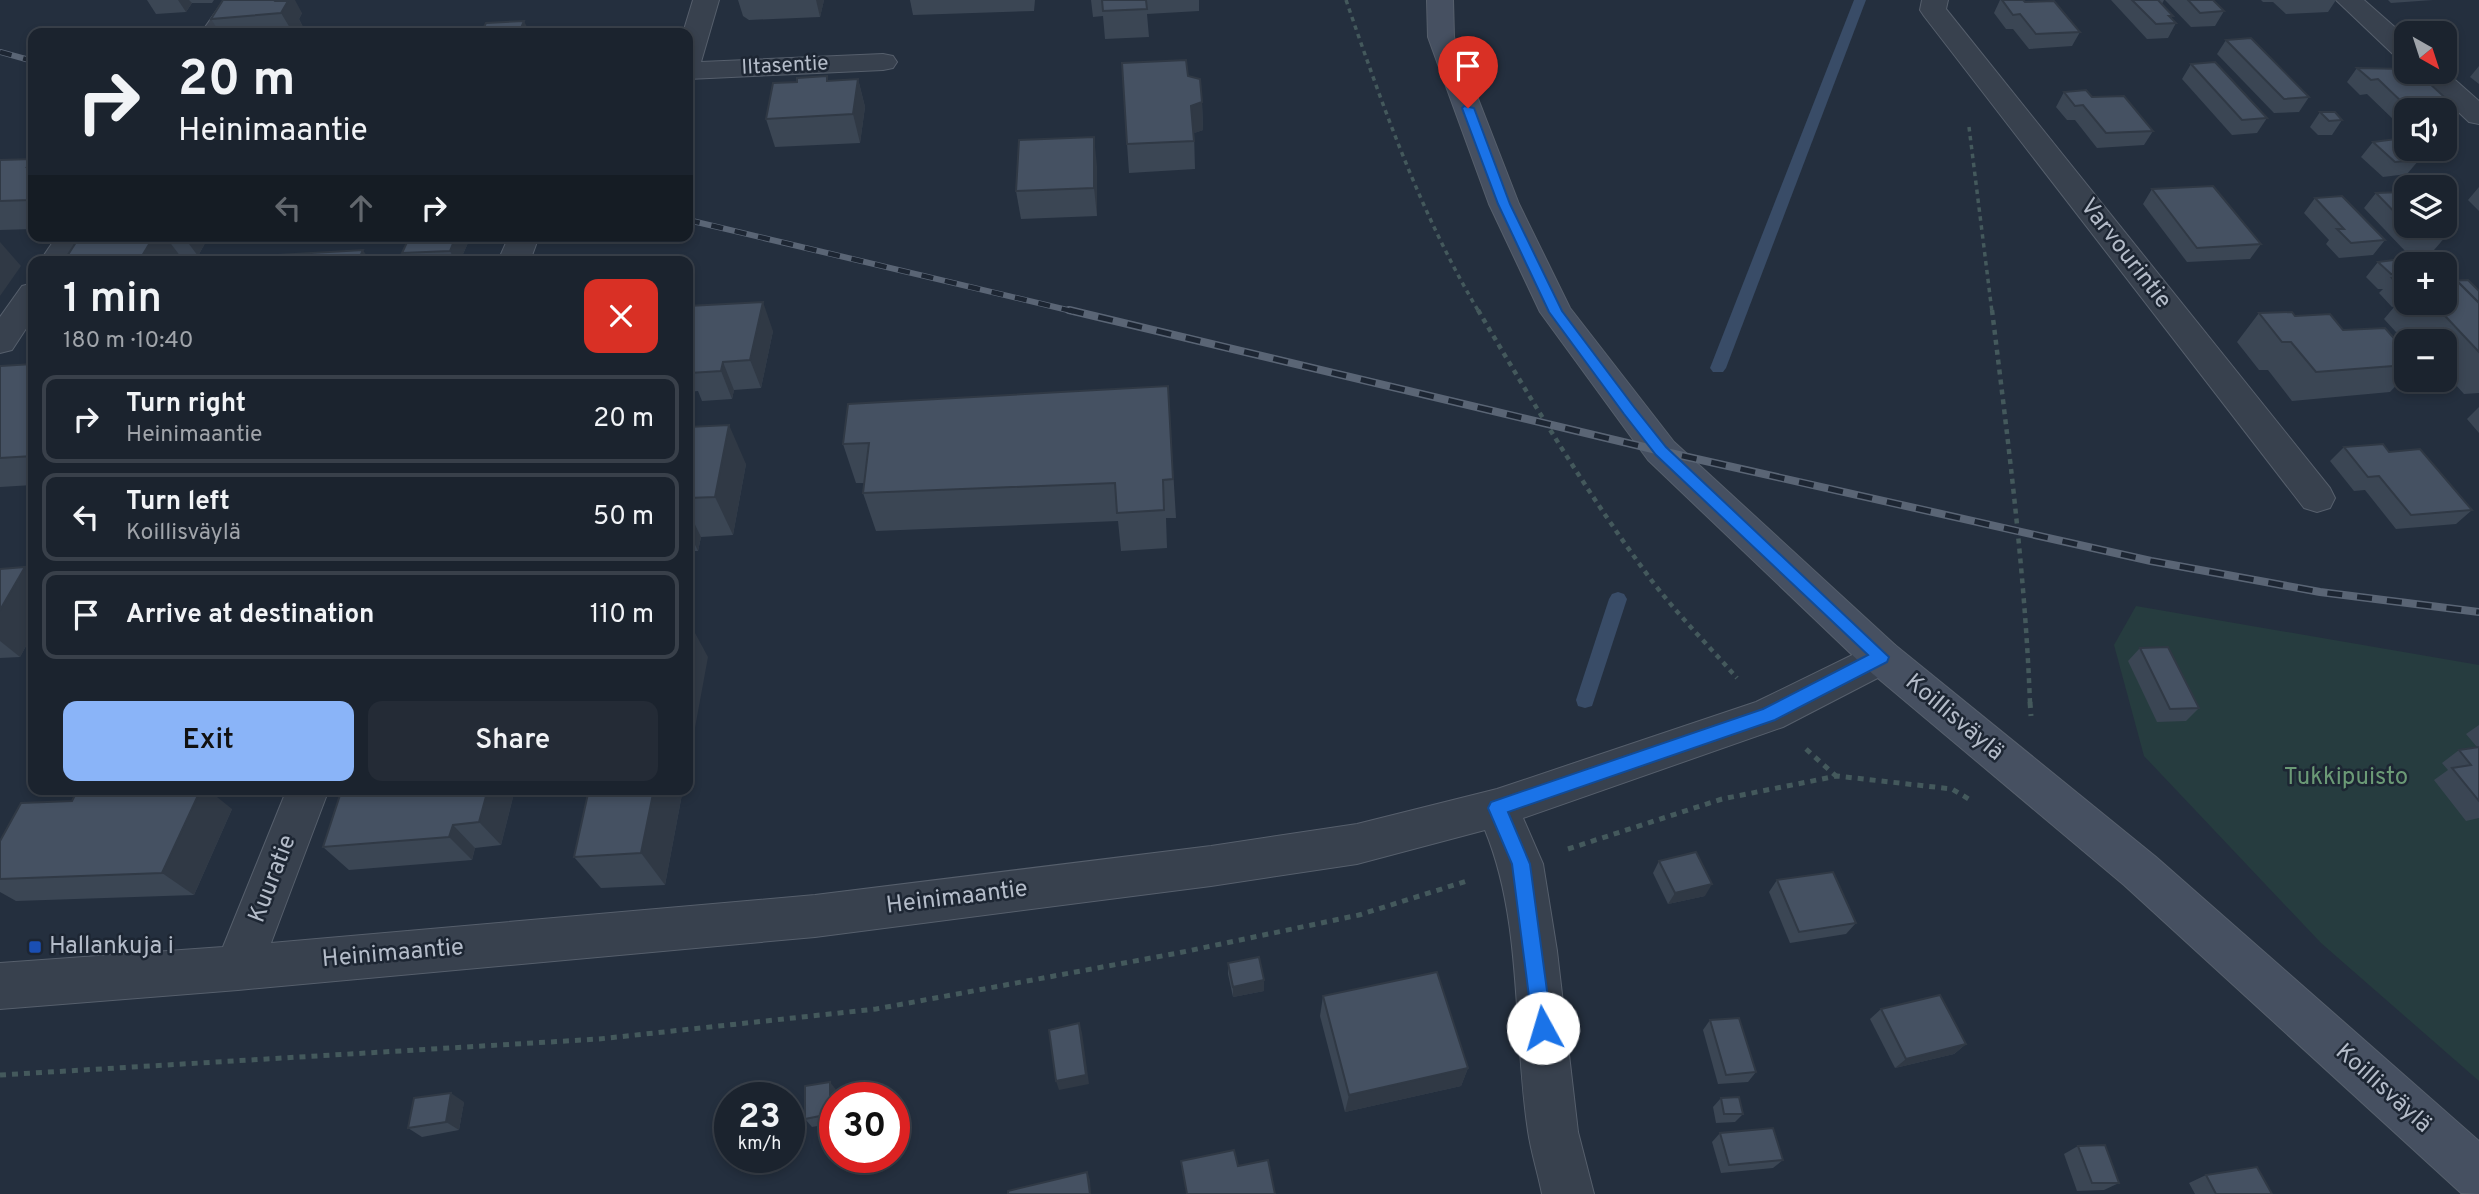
<!DOCTYPE html>
<html lang="en">
<head>
<meta charset="utf-8">
<style>
  :root { --surface:#1b232e; --page:#242b36; --text:#f1f3f6; --muted:#a0a4aa; --line:#39404a; --accent:#8ab4f8 }
  body { margin:0; font-family:Overpass,sans-serif; background:var(--page); color:var(--text); height:100vh; display:flex; flex-direction:column; font-size:26px; white-space:nowrap }
  * { box-sizing:border-box; margin:0 }
  p { font-size:23px; color:var(--muted) }
  .icon { flex:none; width:38px; height:38px; fill:none; stroke:currentColor; stroke-width:2; stroke-linecap:round; stroke-linejoin:round }
  .map { position:relative; flex:1; overflow:hidden }
  .panel { position:absolute; left:28px; top:256px; width:665px; height:539px; display:flex; flex-direction:column; background:var(--surface); border-radius:14px; box-shadow:0 4px 10px #0003,0 0 0 2px var(--line) }
  .panel>* { flex:none }
  .top-card { position:absolute; left:28px; top:28px; width:665px; height:214px; border-radius:14px; box-shadow:0 4px 10px #0003,0 0 0 2px var(--line); background:#1b232e; color:var(--text); overflow:hidden }
  .needle { width:46px; rotate:141deg }
  .controls { position:absolute; left:2394px; top:21px; display:grid; gap:14px }
  .controls a { display:grid; place-items:center; width:63px; height:63px; border-radius:14px; background:var(--surface); box-shadow:0 4px 10px #0003,0 0 0 2px var(--line); font-size:35px }
  .speed { position:absolute; left:714px; top:1082px; display:flex; gap:14px; font-size:35px; font-weight:700; text-align:center }
  .speed>* { display:grid; place-content:center; width:91px; height:91px; border-radius:50%; background:var(--surface); box-shadow:0 4px 10px #0003,0 0 0 2px var(--line); line-height:1 }
  .speed small { font-size:18px; font-weight:400 }
  .speed .limit { border:10px solid #d22; background:#fff; color:#111 }
  .pin { position:absolute; display:grid; place-items:center; width:60px; height:60px; color:#fff; margin:-72px -30px; border-radius:50% 50% 50% 0; rotate:-45deg; box-shadow:0 0 7px #0007 }
  .pin .icon { rotate:45deg }
  .me { position:absolute; width:77px; margin:-38px; rotate:354deg; stroke-linejoin:round; filter:drop-shadow(0 0 5px #0008) }
  .turn { display:flex; align-items:center; gap:24px; height:147px; padding:0 35px; font-size:32px }
  .turn .icon { width:91px; height:91px; stroke-width:2.5 }
  .turn b { display:block; font-size:49px; line-height:60px }
  .lanes { display:flex; align-items:center; height:66px; padding:0 35px; background:#0003; justify-content:center; gap:35px; direction:ltr }
  .lanes .off { opacity:.35 }
  .round { display:grid; place-items:center; flex:none; width:74px; height:74px; border-radius:14px; background:var(--page) }
  .head { display:flex; align-items:center; justify-content:space-between; height:119px; padding:0 35px }
  h1 { font-size:42px; font-weight:600; line-height:52px }
  .cta { display:flex; gap:14px; margin-top:auto; padding:14px 35px }
  .cta a { flex:1; height:80px; border-radius:14px; background:var(--accent); color:#111; font-size:28px; font-weight:600; line-height:80px; text-align:center }
  .cta a+a { background:var(--page); color:var(--text) }
  ul { padding:0; list-style:none }
  li { display:flex; align-items:center; gap:21px; height:88px; margin:0 14px 10px; padding:0 21px; border:4px solid var(--line); border-radius:14px }
  li div { flex:1 }
  li b { display:block; font-size:26px }
  li em { font-style:normal }
  .map>svg:first-child { display:block }
</style>
</head>
<body>
<div class="map">
<svg width="2479" height="1194" viewBox="0 0 2479 1194">
  <rect width="100%" height="100%" fill="#242f3e"/>
  <!-- green -->
  <path fill="#263c3f" d="M2136,606l343,59v416l-158,-138 -177,-187 -30,-111z"/>
  <g fill="none" stroke-linecap="round" stroke-linejoin="round">
    <!-- stream -->
    <g fill="#394c67" fill-rule="evenodd">
      <path d="M1854,0h12l-140,368 -3,4h-10l-3,-4z"/>
      <path d="M1618,592l6,2 3,5 -33,101 -2,6 -7,2 -7,-2 -2,-6 33,-101 3,-5z"/>
    </g>
    <!-- street casing -->
    <g stroke="#565f6c" stroke-width="2">
      <g id="street">
        <path d="M224,0h26l-23,33h-26z"/>
        <path d="M693,0h26l-18,62 182,-8 10,2 4,6 -4,6 -10,2 -195,9v-46h-5z"/>
        <path d="M1922,0h26l-2,9 384,479 5,10 -5,10 -13,4 -13,-4 -380,-492 -4,-6z"/>
        <path d="M2336,0h28l42,37v22l-10,-2z"/>
        <path d="M2445,71l34,30v23l-10,-2 -53,-50z"/>
        <path d="M57,236h31l-16,25h-32z"/>
        <path d="M509,236h28l1,3 -8,22h-32z"/>
        <path d="M33,283v35l-21,32 -12,3v-36l22,-31z"/>
        <path d="M1881,641l14,4 6,12 -6,12 -112,58 -260,91 20,46 14,87 21,181 16,62h-52c-4,-21 -11,-42 -14,-63 -15,-97 -5,-209 -43,-301l-128,34 -146,22 -396,51 -577,53 -238,19v-46l223,-16 64,-158h42l-58,154 544,-48 396,-49 146,-22 140,-35 259,-87z"/>
      </g>
    </g>
    <!-- secondary casing -->
    <g stroke="#565f6c" stroke-width="2">
      <path id="secondary" d="M1427,0h26l1,37 65,167 51,104 104,134 221,203 261,212 323,284v53l-18,-1 -337,-308 -257,-216 -219,-209 -108,-148 -51,-108 -61,-167z"/>
    </g>
    <!-- path-far2 -->
    <g stroke="#44595c" stroke-width="3.5" stroke-dasharray="4.5 4.5" stroke-linecap="butt">
      <path d="M1346,0c37,107 75,215 133,312"/>
      <path d="M1969,127l23,185"/>
    </g>
    <!-- path-far1 -->
    <g stroke="#44595c" stroke-width="4.5" stroke-dasharray="5 5" stroke-linecap="butt">
      <path d="M1478,310c55,93 110,185 174,271 26,34 57,65 85,97"/>
      <path d="M1992,310c16,131 33,262 38,393"/>
    </g>
    <!-- path -->
    <g stroke="#44595c" stroke-width="5" stroke-dasharray="6 6" stroke-linecap="butt">
      <path d="M2030,702l1,14"/>
      <path d="M1806,749l30,27"/>
      <path d="M1568,849l154,-50 115,-23 115,13 20,12"/>
      <path d="M0,1075l599,-36 277,-30 302,-56 181,-38 111,-35"/>
    </g>
    <!-- street -->
    <use href="#street" fill="#38414e" fill-rule="evenodd"/>
    <!-- secondary -->
    <use href="#secondary" fill="#465061" fill-rule="evenodd"/>
    <!-- rail-far1 casing -->
    <g stroke="#5a6575" stroke-width="6">
      <g id="rail-far1">
        <path d="M0,52l33,9"/>
        <path d="M688,220l388,92"/>
      </g>
    </g>
    <!-- rail casing -->
    <g stroke="#5a6575" stroke-width="8">
      <path id="rail" d="M1069,310l592,141 490,110 169,31 159,20"/>
    </g>
    <!-- rail-far1 -->
    <use href="#rail-far1" stroke="#1d2633" stroke-width="4.5" stroke-dasharray="12" stroke-linecap="butt"/>
    <!-- rail -->
    <use href="#rail" stroke="#1d2633" stroke-width="5" stroke-dasharray="15" stroke-linecap="butt"/>
  </g>
  <!-- wall -->
  <g fill="#3b4654">
    <path d="M147,0h67l-2,3h-20l-6,9 -30,2z"/>
    <path d="M223,0l79,13 -3,6 5,10 -2,4h-82l-9,-14z"/>
    <path d="M738,0h86l-4,17 -71,3 -6,-4z"/>
    <path d="M910,0h125l-1,11 -121,4z"/>
    <path d="M1091,0h108v11l-52,3 2,23 -44,2 -2,-23 -10,1z"/>
    <path d="M2000,0h23l57,32 -8,14 -43,3 -16,-20h-7l-12,-16z"/>
    <path d="M2111,0h53l-2,4 11,12 -2,2 5,5 -8,15 -21,1z"/>
    <path d="M2165,0h48l11,11 -9,15 -24,1z"/>
    <path d="M2261,0h75l-8,12 -42,2 -13,-12h-10z"/>
    <path d="M2388,0h45l-42,3z"/>
    <path d="M2226,40l83,57 -10,15 -25,1 -57,-59z"/>
    <path d="M2191,64l76,54 -10,15 -25,2 -50,-56z"/>
    <path d="M2479,66v18l-9,-7z"/>
    <path d="M2357,68l95,36 -7,9v-3h-39v10l-11,1 -28,-27 -7,1 -13,-13z"/>
    <path d="M1188,76l14,26 1,28 -9,3 1,36 -66,4 -2,-29z"/>
    <path d="M858,79l7,28 -5,36 -85,4 -9,-28 62,-38z"/>
    <path d="M2064,92l28,5 61,34 -9,14 -47,3 -22,-28h-8l-11,-13z"/>
    <path d="M2320,112l22,8 -10,15h-14l-8,-8z"/>
    <path d="M2373,142l46,18 -12,14 -24,3 -22,-20z"/>
    <path d="M33,159v70l-33,1v-70z"/>
    <path d="M1097,166v50l-76,3 -5,-28z"/>
    <path d="M2479,187v24l-11,-11z"/>
    <path d="M2152,189l109,55 -11,15 -63,3 -44,-58z"/>
    <path d="M2376,193l30,2v31h31l10,9 -13,15 -27,3 -43,-45z"/>
    <path d="M2315,198l70,42 -12,15 -34,3 -13,-14 3,-4 -25,-27z"/>
    <path d="M80,236h129l-11,20 -17,1 -3,4h-114z"/>
    <path d="M471,236l-11,25h-53l-5,-8z"/>
    <path d="M2378,262l28,11v30h39l2,-22 32,10v102l-15,1 -19,-21v-32h-29l-9,-10 -11,1 -12,-13 11,-13 -3,1 -13,-14 4,-4h-5l-12,-12z"/>
    <path d="M688,306l85,25 -12,57 -27,2 -2,9 -30,2 -4,-10 -10,1z"/>
    <path d="M2259,313l36,3 48,14 63,22v23l-16,17 -98,9 -24,-31h-9l-22,-28z"/>
    <path d="M33,364v121l-33,2v-121z"/>
    <path d="M1168,386l8,132h-10l1,30 -46,3 -3,-30 -242,10 -13,-38 2,-10h-9l-13,-39z"/>
    <path d="M2479,407v26l-12,-14z"/>
    <path d="M688,427l58,37 -13,71 -32,2 -3,14h-10z"/>
    <path d="M2344,447l45,5 83,58 -16,14 -60,5 -31,-39 -11,1 -24,-30z"/>
    <path d="M25,567l8,7v59l-13,24 -20,1v-89z"/>
    <path d="M2140,648l59,60 -13,13 -29,1 -29,-61z"/>
    <path d="M2479,725v93l-13,3 -32,-41 14,-10 -6,-7 17,-13 18,-3 -11,-13z"/>
    <path d="M515,789l-14,56 -26,3 -3,12 -123,10 -26,-23z"/>
    <path d="M589,789h94l-18,96 -64,3 -27,-31z"/>
    <path d="M232,809l-38,86 -178,6 -16,-9v-51z"/>
    <path d="M1659,861l46,35 -37,8 -15,-31z"/>
    <path d="M1777,880l79,43 -10,11 -56,9 -21,-51z"/>
    <path d="M1228,963l36,17v11l-31,6 -5,-23z"/>
    <path d="M1323,996l145,72 -7,18 -116,26 -25,-96z"/>
    <path d="M1881,1009l85,35 -12,10 -59,14 -25,-49z"/>
    <path d="M1710,1020l46,52 -8,10 -30,2 -15,-54z"/>
    <path d="M837,1091v6h-2v26l-23,4 -7,-8z"/>
    <path d="M1721,1098l22,16 -8,8 -19,1 -3,-16z"/>
    <path d="M464,1102l-5,28 -37,7 -14,-9z"/>
    <path d="M1720,1133l63,27 -10,8 -52,5 -9,-31z"/>
    <path d="M2078,1146l41,37 -15,7 -27,1 -13,-37z"/>
    <path d="M2206,1175l66,19h-77l-6,-11z"/>
  </g>
  <!-- shaded-wall -->
  <g fill="#303945">
    <path d="M178,0h11l3,3 -6,9z"/>
    <path d="M277,0h18l7,13 -3,6 5,10 -2,4h-9l-12,-20 -5,-12z"/>
    <path d="M816,0h8l-4,17z"/>
    <path d="M524,21l6,12h-10z"/>
    <path d="M858,79l7,28 -5,36 -7,-29z"/>
    <path d="M1202,102l1,28 -11,4 -1,-28z"/>
    <path d="M1094,137l3,29v50l-3,-28z"/>
    <path d="M33,159v15l-6,-7z"/>
    <path d="M154,236h11l16,21 -3,4h-39z"/>
    <path d="M183,236h26l-11,20z"/>
    <path d="M456,236h15l-11,25h-5l-5,-10z"/>
    <path d="M0,242l21,24 -21,30z"/>
    <path d="M363,250l7,11h-12z"/>
    <path d="M763,302l10,29 -12,57 -11,-28z"/>
    <path d="M723,362l11,28 -2,9 -11,-28z"/>
    <path d="M729,425l17,39 -13,71 -18,-38z"/>
    <path d="M688,510l13,27 -3,14 -10,-21z"/>
    <path d="M25,567l8,7v59l-13,24 -20,-16v-31z"/>
    <path d="M688,596l5,10 -4,16 19,35 -20,109z"/>
    <path d="M201,789h6l25,20 -38,86 -32,-22z"/>
    <path d="M488,789h27l-14,56 -22,-23z"/>
    <path d="M654,789h29l-18,96 -24,-32z"/>
    <path d="M453,825l22,23 -3,12 -23,-23z"/>
    <path d="M1712,884l-7,12 -37,8 7,-11z"/>
    <path d="M1264,980v11l-31,6v-10z"/>
    <path d="M1079,1023l3,10 7,51 -30,6 -3,-9z"/>
    <path d="M1966,1044l-12,10 -59,14 11,-9z"/>
    <path d="M1468,1068l-7,18 -116,26 4,-17z"/>
    <path d="M830,1082l7,9v6h-2v23l-5,-6z"/>
    <path d="M451,1093l13,9 -5,28 -13,-8z"/>
    <path d="M1087,1172l3,8 1,14h-1z"/>
  </g>
  <!-- building -->
  <g fill="#455162" stroke="#303945" stroke-width="2">
    <path d="M223,0h54l-1,1h12l-7,12 -70,6z"/>
    <path d="M1102,0h44l1,9 -44,2z"/>
    <path d="M2002,0h21l2,2 29,-1 26,31 -44,2 -16,-20 -7,1z"/>
    <path d="M2132,0h26l15,16h-4l7,7 -20,1z"/>
    <path d="M2188,0h25l11,11 -24,2z"/>
    <path d="M524,21l-5,12h-38l5,-10z"/>
    <path d="M632,30l-1,3h-66z"/>
    <path d="M2251,38l58,59 -25,2 -58,-59z"/>
    <path d="M1186,60l2,16 12,3 2,23 -11,4 3,35 -67,3 -5,-81z"/>
    <path d="M2215,62l52,56 -25,2 -51,-56z"/>
    <path d="M2357,68l49,1v3h11l35,32 -46,2 -28,-27 -7,1z"/>
    <path d="M827,76v5l31,-2 -5,35 -87,5 7,-36 24,-1v-4z"/>
    <path d="M2086,90l6,7 32,-1 29,35 -47,2 -23,-28 -8,1 -11,-14z"/>
    <path d="M2320,112h15l7,8 -13,1z"/>
    <path d="M1094,137v51l-78,3 3,-51z"/>
    <path d="M2396,139l10,10 13,11 -24,2 -22,-20z"/>
    <path d="M33,159l-6,8h6v28l-3,5 -30,1v-41z"/>
    <path d="M2213,186l48,58 -64,4 -45,-59z"/>
    <path d="M2403,192l3,3v29l-30,-31z"/>
    <path d="M2342,196l43,44 -34,3 -14,-14h7l-29,-31z"/>
    <path d="M2408,226h29l10,9 -28,3z"/>
    <path d="M80,236h74l-15,25h-75z"/>
    <path d="M410,236h46l-6,15 -48,2z"/>
    <path d="M363,250l-5,11h-101l3,-5z"/>
    <path d="M2409,258l6,6h-9v9l-15,1 -13,-12z"/>
    <path d="M2406,277v15h-1l-13,-14z"/>
    <path d="M2468,280l11,11v12l-21,-21h-10l-1,-1z"/>
    <path d="M2458,282l21,21v49l-46,-49 -12,1 -1,-1h25v-20z"/>
    <path d="M763,302l-13,58 -27,2 -2,9 -31,2 2,-10h-4v-57z"/>
    <path d="M2292,312l3,4 35,-2 13,16 42,-2 21,24v13l-90,7 -25,-30h-9l-23,-29z"/>
    <path d="M33,364v92l-33,2v-92z"/>
    <path d="M1168,386l5,93 -10,1 1,30 -47,3 -2,-30 -252,10 6,-50 -26,1 5,-40z"/>
    <path d="M729,425l-14,72 -27,1v-71z"/>
    <path d="M2383,444l6,8 31,-3 52,61 -61,5 -32,-39 -11,1 -24,-30z"/>
    <path d="M25,567l-25,43v-41z"/>
    <path d="M2168,647l31,61 -29,1 -30,-61z"/>
    <path d="M2479,747v54l-27,-33 19,-3 -12,-15z"/>
    <path d="M78,789h123l-39,84 -162,6v-38l21,-38 51,-2z"/>
    <path d="M342,789h146l-9,33 -26,3 -4,12 -126,10z"/>
    <path d="M589,789h65l-13,64 -67,4z"/>
    <path d="M1696,852l16,32 -37,9 -16,-32z"/>
    <path d="M1833,872l23,51 -57,9 -22,-52z"/>
    <path d="M1259,957l5,23 -31,7 -5,-24z"/>
    <path d="M1437,972l31,96 -119,27 -26,-99z"/>
    <path d="M1940,995l26,49 -60,15 -25,-50z"/>
    <path d="M1739,1018l17,54 -30,3 -16,-55z"/>
    <path d="M1079,1023l7,52 -30,6 -7,-51z"/>
    <path d="M830,1082v32l-25,5v-33z"/>
    <path d="M451,1093l-5,29 -38,6 6,-30z"/>
    <path d="M1739,1097l4,17h-19l-3,-16z"/>
    <path d="M1773,1128l10,32 -54,5 -9,-32z"/>
    <path d="M2105,1145l14,38h-27l-14,-37z"/>
    <path d="M1234,1150l4,16 30,-6 7,34h-88l-6,-33z"/>
    <path d="M2257,1167l15,27h-56l-10,-19z"/>
    <path d="M1087,1172l3,22h-82v-3z"/>
  </g>
  <!-- route -->
  <path fill="#1a73e8" stroke="#114b97" stroke-width="2" d="M1464,106l10,2 36,96 52,107 72,96 32,40 223,210 -2,5 -112,58 -267,92 22,52 22,164 -2,7 -7,3 -7,-3 -3,-7 -21,-164 -24,-56 3,-6 272,-93 105,-54 -212,-200 -32,-41 -75,-102 -51,-108 -36,-96z"/>
  <!-- markers -->
  <rect fill="#1a4fb4" stroke="#1d2633" stroke-width="2.5" x="28" y="940" width="14" height="14" rx="3.5"/>
  <g text-anchor="middle" dominant-baseline="central" stroke-width="5" stroke-linejoin="round" paint-order="stroke">
    <!-- far-street labels -->
    <g font-size="21" fill="#b4bcc9" stroke="#1d2633">
      <text transform="translate(785 66) rotate(-3)">Iltasentie</text>
    </g>
    <!-- street labels -->
    <g font-size="24" fill="#b4bcc9" stroke="#1d2633">
      <text transform="translate(2125 254) rotate(52)">Varvourintie</text>
      <text transform="translate(1954 718) rotate(40)">Koillisväylä</text>
      <text transform="translate(273 879) rotate(-69)">Kuuratie</text>
      <text transform="translate(957 898) rotate(-7)">Heinimaantie</text>
      <text transform="translate(393 954) rotate(-5)">Heinimaantie</text>
      <text transform="translate(2383 1089) rotate(42)">Koillisväylä</text>
    </g>
    <!-- park labels -->
    <g font-size="24" fill="#6b9a76" stroke="#1d2633">
      <text x="2346" y="778">Tukkipuisto</text>
    </g>
    <!-- poi labels -->
    <g font-size="24" fill="#b4bcc9" stroke="#1d2633" text-anchor="start">
      <text x="49" y="947">Hallankuja i</text>
    </g>
  </g>
</svg>
<div class="controls">
<a><svg class="needle" viewBox="-14 -14 28 28"><path d="M0-13l5 13h-10z" fill="#e53935"/><path d="M0 13l5-13h-10z" fill="#a0a4aa"/></svg></a>
<a><svg class="icon" aria-label="sound" viewBox="0 0 24 24"><path d="M4 9h4l5-4v14l-5-4H4zM17 9q2 3 0 6"/></svg></a>
<a><svg class="icon" aria-label="layers" viewBox="0 0 24 24"><path d="M12 4l9 5-9 5-9-5zM3 14l9 5 9-5"/></svg></a>
<a>+</a>
<a>−</a>
</div>
<div class="speed"><div>23<small>km/h</small></div><div class="limit">30</div></div>
<div class="pin" style="left:1468px;top:108px;background:#d93025"><svg class="icon" aria-label="arrive" viewBox="0 0 24 24"><path d="M6 21V4h12l-3 4 3 4H6"/></svg></div>
<svg class="me" style="left:1543px;top:1028px" viewBox="-20 -20 40 40"><circle r="19" fill="#fff"/><path d="M0-13L10 11 0 6-10 11z" fill="#1a73e8"/></svg>
<div class="top-card">
<div class="turn"><svg class="icon" aria-label="right" viewBox="0 0 24 24"><path d="M7 20v-9h11M14 6l5 5-5 5"/></svg><div><b>20 m</b>Heinimaantie</div></div>
<div class="lanes"><svg class="icon off" aria-label="left" viewBox="0 0 24 24"><path d="M17 20v-9H6M10 6l-5 5 5 5"/></svg><svg class="icon off" aria-label="ahead" viewBox="0 0 24 24"><path d="M12 20V5M6 11l6-6 6 6"/></svg><svg class="icon" aria-label="right" viewBox="0 0 24 24"><path d="M7 20v-9h11M14 6l5 5-5 5"/></svg></div>
</div>
<section class="panel">
<div class="head"><div><h1>1 min</h1><p>180 m · 10:40</p></div><a class="round" style="background:#d93025;color:#fff"><svg class="icon" aria-label="close" viewBox="0 0 24 24"><path d="M6 6l12 12M18 6L6 18"/></svg></a></div>
<ul>
<li><svg class="icon" aria-label="right" viewBox="0 0 24 24"><path d="M7 20v-9h11M14 6l5 5-5 5"/></svg><div><b>Turn right</b><p>Heinimaantie</p></div><em>20 m</em></li>
<li><svg class="icon" aria-label="left" viewBox="0 0 24 24"><path d="M17 20v-9H6M10 6l-5 5 5 5"/></svg><div><b>Turn left</b><p>Koillisväylä</p></div><em>50 m</em></li>
<li><svg class="icon" aria-label="arrive" viewBox="0 0 24 24"><path d="M6 21V4h12l-3 4 3 4H6"/></svg><div><b>Arrive at destination</b></div><em>110 m</em></li>
</ul>
<div class="cta"><a>Exit</a><a>Share</a></div>
</section>
</div>
</body>
</html>
